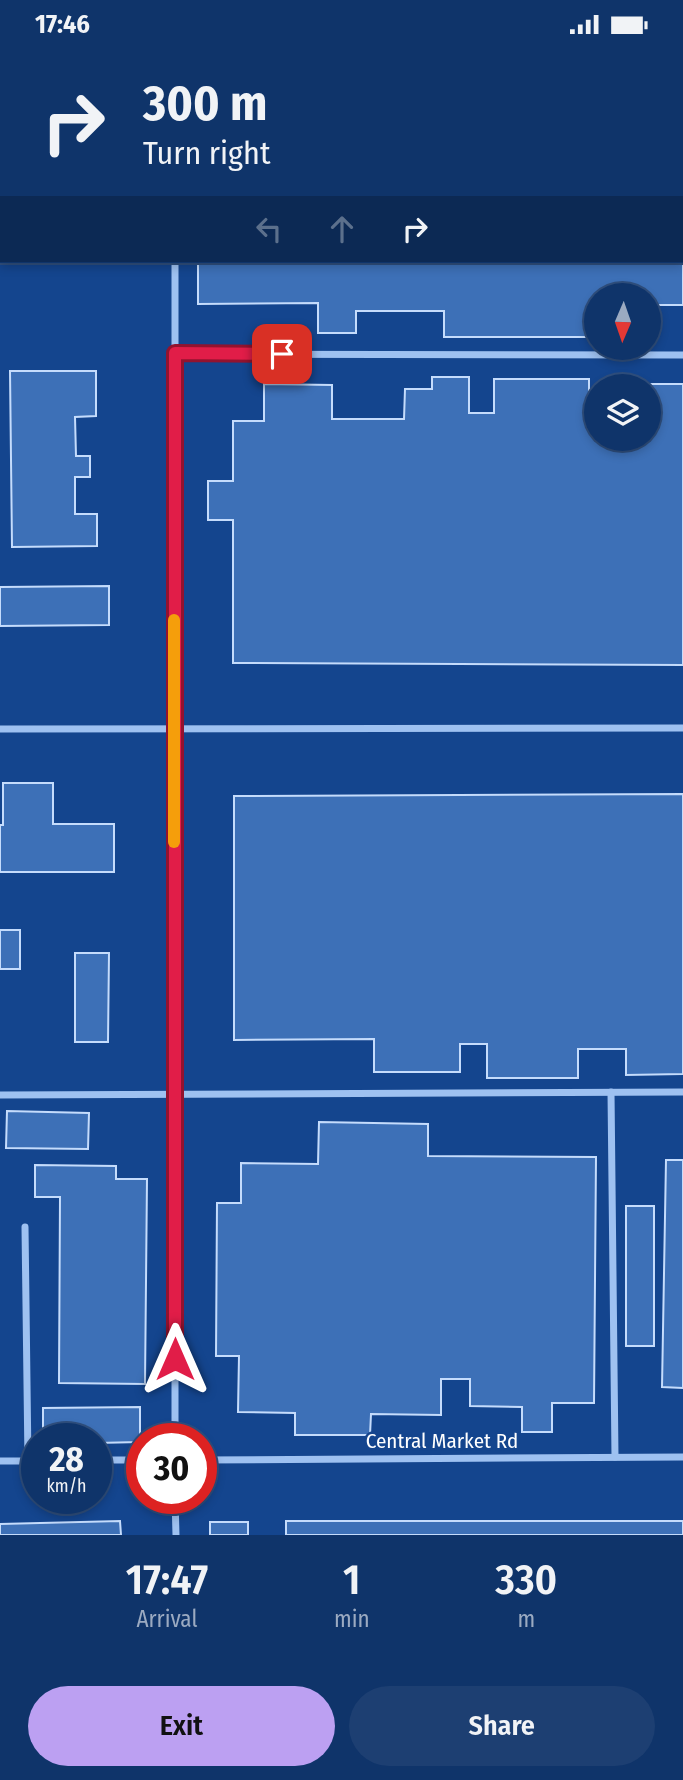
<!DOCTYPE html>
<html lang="en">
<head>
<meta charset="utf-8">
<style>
  :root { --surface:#0f346a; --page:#1d3f72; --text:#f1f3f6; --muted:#9baac1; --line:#2f4f7e; --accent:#bca0f2 }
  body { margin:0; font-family:"Fira Sans Condensed",sans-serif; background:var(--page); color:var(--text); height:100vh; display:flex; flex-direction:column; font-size:26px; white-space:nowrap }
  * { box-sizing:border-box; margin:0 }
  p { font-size:23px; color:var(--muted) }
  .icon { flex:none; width:38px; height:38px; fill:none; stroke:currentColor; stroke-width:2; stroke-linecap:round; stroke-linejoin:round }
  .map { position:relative; height:1486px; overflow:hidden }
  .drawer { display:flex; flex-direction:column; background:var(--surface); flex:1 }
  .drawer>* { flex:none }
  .hud { position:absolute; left:0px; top:0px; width:684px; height:214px; box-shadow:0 4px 10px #0003,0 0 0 2px var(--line); background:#0f346a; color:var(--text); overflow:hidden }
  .needle { width:46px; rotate:182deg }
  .tools { position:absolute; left:584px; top:234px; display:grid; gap:14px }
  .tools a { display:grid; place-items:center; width:77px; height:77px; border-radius:50%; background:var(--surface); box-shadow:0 4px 10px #0003,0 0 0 2px var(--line); font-size:35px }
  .speed { position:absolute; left:21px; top:1374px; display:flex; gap:14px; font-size:35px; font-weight:700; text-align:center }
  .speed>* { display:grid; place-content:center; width:91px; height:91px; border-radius:50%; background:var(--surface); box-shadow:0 4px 10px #0003,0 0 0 2px var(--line); line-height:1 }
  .speed small { font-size:18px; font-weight:400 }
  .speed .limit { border:10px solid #d22; background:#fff; color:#111 }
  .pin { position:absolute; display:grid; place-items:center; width:60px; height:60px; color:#fff; margin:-30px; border-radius:14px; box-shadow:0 4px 10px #0006 }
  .me { position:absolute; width:77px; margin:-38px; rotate:0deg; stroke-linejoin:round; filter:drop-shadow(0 0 5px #0008) }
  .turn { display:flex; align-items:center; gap:24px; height:147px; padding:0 28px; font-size:32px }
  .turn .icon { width:91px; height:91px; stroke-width:2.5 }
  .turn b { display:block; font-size:49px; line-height:60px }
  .lanes { display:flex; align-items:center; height:66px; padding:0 28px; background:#0003; justify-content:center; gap:35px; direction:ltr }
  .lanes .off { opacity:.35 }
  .eta { display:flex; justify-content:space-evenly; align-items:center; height:119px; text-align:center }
  .eta b { font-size:42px; font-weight:600; line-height:49px }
  .button { display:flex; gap:14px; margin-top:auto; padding:14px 28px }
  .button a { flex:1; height:80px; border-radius:42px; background:var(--accent); color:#111; font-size:28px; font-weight:600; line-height:80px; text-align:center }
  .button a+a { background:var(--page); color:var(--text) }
  .status { display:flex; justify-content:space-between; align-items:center; height:49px; padding:0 35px; background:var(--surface); direction:ltr }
  .status svg { height:19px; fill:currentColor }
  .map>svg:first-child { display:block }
</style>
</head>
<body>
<div class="status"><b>17:46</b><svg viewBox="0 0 49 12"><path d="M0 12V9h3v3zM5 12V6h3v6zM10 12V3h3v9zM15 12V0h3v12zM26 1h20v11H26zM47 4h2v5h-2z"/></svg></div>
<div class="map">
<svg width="683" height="1486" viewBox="0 0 683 1486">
  <rect width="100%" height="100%" fill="#14458e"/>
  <!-- building -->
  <g fill="#3d70b7" stroke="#c5dcfc" stroke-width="2">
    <path d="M683,7v249h-34v-9h-52v9h-9v32h-144v-26h-88v22h-38v-30l-120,1v-43h484z"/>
    <path d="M10,322h86v45l-21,1 1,39h14v21h-15v37h22v32l-85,1z"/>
    <path d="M432,328h37v36h25v-34h95v40h8v20h52v-52h-35v-3h69v281l-450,-2v-143h-25v-39h25v-60h31v-37l68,1v34h72l1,-30h27z"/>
    <path d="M109,537v39l-109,1v-39z"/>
    <path d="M3,734h50v41h61v48h-114v-47h3z"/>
    <path d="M683,745v280l-57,1v-26h-48v29h-91v-34h-27v28h-86v-33l-140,1v-244z"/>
    <rect x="0" y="881" width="20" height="39"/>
    <path d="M75,904h34l-1,89h-33z"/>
    <path d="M7,1062l82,2 -1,36 -82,-1z"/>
    <path d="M319,1073l109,2v32l168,1 -2,246h-42v29h-30v-25l-52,-1v-27h-29v36l-70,-1 -1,21h-75v-22l-57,-1 1,-56h-23l1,-153h24v-40l77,1z"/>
    <path d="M666,1111h17v228l-21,-1z"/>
    <path d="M35,1116l81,1v13h31l-2,205 -86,-1 1,-186h-25z"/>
    <rect x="626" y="1157" width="28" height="140"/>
    <path d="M140,1358v35l-44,1v-4h-53v-31z"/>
    <path d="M120,1472l1,14h-121v-11z"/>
    <rect x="286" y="1472" width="397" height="14"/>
    <rect x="210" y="1473" width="38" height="13"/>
  </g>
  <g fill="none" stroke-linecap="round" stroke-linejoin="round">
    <!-- minor -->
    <g stroke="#9ec1f1" stroke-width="7">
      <path d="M175,2v-2"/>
      <path d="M175,212v1178"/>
      <path d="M175,305l508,1"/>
      <path d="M0,680l683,-1"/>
      <path d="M611,1043l4,365"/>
      <path d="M0,1046l683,-3"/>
      <path d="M25,1178l3,234"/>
      <path d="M96,1411h46"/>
      <path d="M201,1411l482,-3"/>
      <path d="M0,1412h37"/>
      <path d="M175,1449l1,37"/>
    </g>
  </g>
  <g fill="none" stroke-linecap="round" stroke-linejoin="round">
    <!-- route casing -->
    <g stroke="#92132f" stroke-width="18">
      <path id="route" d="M175,1310v-1006l107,1"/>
    </g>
    <!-- route -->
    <use href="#route" stroke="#e11d48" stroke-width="12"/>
    <!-- slow -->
    <path stroke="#f59e0b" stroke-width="12" d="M174,571v222"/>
  </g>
  <g text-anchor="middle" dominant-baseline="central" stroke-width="5" stroke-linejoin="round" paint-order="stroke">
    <!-- street labels -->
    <g font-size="21" fill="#fff" stroke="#14458e">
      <text x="442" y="1392">Central Market Rd</text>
    </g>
  </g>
</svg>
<div class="tools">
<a><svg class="needle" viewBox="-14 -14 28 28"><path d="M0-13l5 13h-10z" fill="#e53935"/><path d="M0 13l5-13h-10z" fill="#9baac1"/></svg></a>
<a><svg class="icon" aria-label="layers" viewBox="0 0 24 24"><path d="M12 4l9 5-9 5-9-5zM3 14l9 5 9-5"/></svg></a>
</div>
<div class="speed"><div>28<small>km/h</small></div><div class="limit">30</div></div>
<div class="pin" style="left:282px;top:305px;background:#d93025"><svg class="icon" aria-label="arrive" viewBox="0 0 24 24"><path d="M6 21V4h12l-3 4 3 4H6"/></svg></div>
<svg class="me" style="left:175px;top:1310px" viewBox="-20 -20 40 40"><path d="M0-17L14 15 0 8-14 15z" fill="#e11d48" stroke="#fff" stroke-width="4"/></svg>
<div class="hud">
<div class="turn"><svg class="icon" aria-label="right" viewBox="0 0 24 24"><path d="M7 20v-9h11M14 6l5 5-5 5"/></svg><div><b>300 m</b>Turn right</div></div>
<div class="lanes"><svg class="icon off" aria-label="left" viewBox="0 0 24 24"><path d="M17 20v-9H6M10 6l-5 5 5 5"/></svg><svg class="icon off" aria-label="ahead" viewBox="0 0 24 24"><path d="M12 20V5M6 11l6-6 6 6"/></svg><svg class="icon" aria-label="right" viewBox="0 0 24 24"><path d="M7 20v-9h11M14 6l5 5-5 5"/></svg></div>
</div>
</div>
<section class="drawer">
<div class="eta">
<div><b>17:47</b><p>Arrival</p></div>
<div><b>1</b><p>min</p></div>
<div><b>330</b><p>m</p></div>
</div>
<div class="button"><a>Exit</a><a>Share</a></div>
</section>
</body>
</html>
